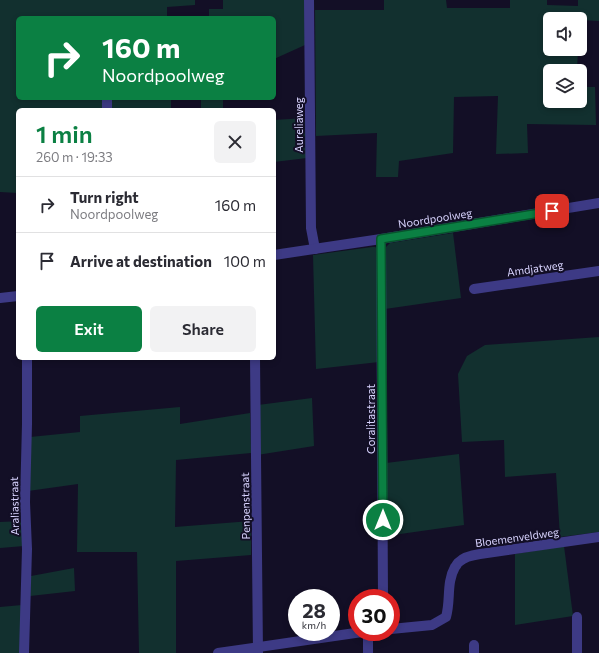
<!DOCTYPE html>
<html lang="en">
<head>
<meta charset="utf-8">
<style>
  :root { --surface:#fff; --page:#f2f2f3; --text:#2b2b33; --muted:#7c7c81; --line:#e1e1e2; --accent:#0b8043 }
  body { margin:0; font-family:Commissioner,sans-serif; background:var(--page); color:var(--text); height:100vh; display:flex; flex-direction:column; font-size:15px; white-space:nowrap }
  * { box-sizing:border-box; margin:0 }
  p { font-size:13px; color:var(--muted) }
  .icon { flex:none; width:22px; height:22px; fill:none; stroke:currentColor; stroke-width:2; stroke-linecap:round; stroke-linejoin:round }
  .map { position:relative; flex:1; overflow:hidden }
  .side { position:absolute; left:16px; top:108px; width:260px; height:252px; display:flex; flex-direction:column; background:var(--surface); border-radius:6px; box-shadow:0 2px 6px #0003 }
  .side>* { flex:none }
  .top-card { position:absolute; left:16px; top:16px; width:260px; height:84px; border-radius:6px; box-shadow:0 2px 6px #0003; background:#0b8043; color:#fff; overflow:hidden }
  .tools { position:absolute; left:543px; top:12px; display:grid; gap:8px }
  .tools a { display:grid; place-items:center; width:44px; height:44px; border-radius:6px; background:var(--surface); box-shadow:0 2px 6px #0003; font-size:20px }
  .speed { position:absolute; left:288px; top:589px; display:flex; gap:8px; font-size:20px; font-weight:700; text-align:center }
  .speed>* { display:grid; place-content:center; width:52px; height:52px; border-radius:50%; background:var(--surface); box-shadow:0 2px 6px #0003; line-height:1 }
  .speed small { font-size:10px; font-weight:400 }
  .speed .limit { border:6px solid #d22; background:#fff; color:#111 }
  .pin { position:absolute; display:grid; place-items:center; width:34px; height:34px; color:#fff; margin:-17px; border-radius:8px; box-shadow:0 2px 6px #0006 }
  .me { position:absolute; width:44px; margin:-22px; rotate:0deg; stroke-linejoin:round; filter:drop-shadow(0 0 3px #0008) }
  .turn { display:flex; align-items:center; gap:14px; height:84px; padding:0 20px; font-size:18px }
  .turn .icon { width:52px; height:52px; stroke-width:2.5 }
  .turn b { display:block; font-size:28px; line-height:34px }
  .round { display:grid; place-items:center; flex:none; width:42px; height:42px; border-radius:6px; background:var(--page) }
  .summary { display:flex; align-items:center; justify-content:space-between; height:68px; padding:0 20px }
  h1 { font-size:24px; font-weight:600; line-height:30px; color:var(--accent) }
  .cta { display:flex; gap:8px; margin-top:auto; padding:8px 20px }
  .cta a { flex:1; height:46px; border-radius:6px; background:var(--accent); color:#fff; font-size:16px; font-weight:600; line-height:46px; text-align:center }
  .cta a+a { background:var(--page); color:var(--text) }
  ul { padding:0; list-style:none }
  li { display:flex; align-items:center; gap:12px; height:56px; padding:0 20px; border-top:1px solid var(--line) }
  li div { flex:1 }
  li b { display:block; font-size:15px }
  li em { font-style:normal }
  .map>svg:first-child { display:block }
</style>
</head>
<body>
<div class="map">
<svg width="599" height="653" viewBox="0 0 599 653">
  <rect width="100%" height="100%" fill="#130f26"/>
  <!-- green -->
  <g fill="#12302f">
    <path d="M0,0h195v5l-28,2v11h-149v80h84v12h-84v83l-18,-1z"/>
    <path d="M223,0h82v45l-31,14v-41h-65v-9h14z"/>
    <path d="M384,0h62l1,8h63v-8h37v5l31,1v-6h21v21l-19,-1v-1h-30v30h28l-1,22h-27v30h30v-14h15l1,38 -69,-1 1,29 -32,1 2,-58 -44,1 -1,56 -54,8 -1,16h-22l1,-44 -61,3 -1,-126h69z"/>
    <rect x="112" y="98" width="59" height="12"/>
    <rect x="201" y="98" width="22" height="12"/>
    <path d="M306,118l1,40 -33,4v-42z"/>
    <path d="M453,233l8,65 -76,11 1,-62 4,-4z"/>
    <path d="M372,247h3l2,1 2,114 -63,7 -3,-114z"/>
    <path d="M599,337v195l-39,5 -4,-64 -51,4 -1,-37 -42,2 -4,-68 9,-18 18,-11z"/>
    <path d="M312,398l2,48 -57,9 1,-50z"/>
    <path d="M180,407v17l70,-11 1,40 -75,7 -1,67 76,-6v34l-75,6v92h-37l-2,-101h-60l1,-68 -50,7 2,-54 50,-5v-16z"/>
    <path d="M459,454l5,71 -78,11v-73z"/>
    <path d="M23,521l1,25 -24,2v-26z"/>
    <path d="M564,546l9,70 -58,9v-71z"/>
    <path d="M74,568l1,23 -45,5 1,-20z"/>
    <path d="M22,605l-2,48h-20v-46z"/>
  </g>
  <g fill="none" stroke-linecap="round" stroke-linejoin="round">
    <!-- street -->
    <g stroke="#3d3a85" stroke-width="10">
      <path d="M309,0l2,228 4,21"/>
      <path d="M107,98v12"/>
      <path d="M381,239l2,359"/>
      <path d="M274,255l107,-16 218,-36"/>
      <path d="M474,289l125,-18"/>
      <path d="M0,298l18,-2"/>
      <path d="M255,358l3,295"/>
      <path d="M391,629l41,-4 14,-8c5,-17 0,-34 9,-50 2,-2 2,-4 4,-5 5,-5 14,-7 21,-8l119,-17"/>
      <path d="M24,653l3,-104 -2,-47 2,-78v-66"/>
      <path d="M218,653l144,-21"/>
      <path d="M368,653v-21"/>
      <path d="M474,653v-8"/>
      <path d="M577,653v-36"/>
    </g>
  </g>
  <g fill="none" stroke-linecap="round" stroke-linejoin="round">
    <!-- route casing -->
    <g stroke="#07532c" stroke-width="10">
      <path id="route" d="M383,520l-2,-281 171,-28"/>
    </g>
    <!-- route -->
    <use href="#route" stroke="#0b8043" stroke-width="7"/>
  </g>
  <g text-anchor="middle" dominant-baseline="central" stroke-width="4" stroke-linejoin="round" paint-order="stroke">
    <!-- street labels -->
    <g font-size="11" fill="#d9d4ff" stroke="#130f26">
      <text transform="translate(298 125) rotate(-90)">Aureliaweg</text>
      <text transform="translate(435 218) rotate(-9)">Noordpoolweg</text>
      <text transform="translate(535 268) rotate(-8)">Amdjatweg</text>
      <text transform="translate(370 419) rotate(-90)">Coralitastraat</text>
      <text transform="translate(14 506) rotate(-91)">Araliastraat</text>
      <text transform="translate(245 506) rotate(-91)">Penpenstraat</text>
      <text transform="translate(517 537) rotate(-8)">Bloemenveldweg</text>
    </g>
  </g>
</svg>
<div class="tools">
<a><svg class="icon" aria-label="sound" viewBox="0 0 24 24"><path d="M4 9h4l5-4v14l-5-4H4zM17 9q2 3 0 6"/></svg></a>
<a><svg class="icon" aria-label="layers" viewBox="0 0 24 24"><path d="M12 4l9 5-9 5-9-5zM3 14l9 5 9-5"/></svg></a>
</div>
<div class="speed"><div>28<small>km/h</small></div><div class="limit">30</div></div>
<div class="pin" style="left:552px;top:211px;background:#d93025"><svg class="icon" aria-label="arrive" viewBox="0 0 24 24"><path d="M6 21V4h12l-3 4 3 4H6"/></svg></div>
<svg class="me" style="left:383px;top:520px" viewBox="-20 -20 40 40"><circle r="17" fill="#0b8043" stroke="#fff" stroke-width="3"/><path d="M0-11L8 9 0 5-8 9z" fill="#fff"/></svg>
<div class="top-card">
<div class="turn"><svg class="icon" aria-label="right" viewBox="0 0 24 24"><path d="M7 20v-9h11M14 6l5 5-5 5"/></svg><div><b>160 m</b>Noordpoolweg</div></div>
</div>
<section class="side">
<div class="summary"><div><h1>1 min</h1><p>260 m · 19:33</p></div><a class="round"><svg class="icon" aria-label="close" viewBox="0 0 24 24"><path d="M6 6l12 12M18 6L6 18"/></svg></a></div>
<ul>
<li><svg class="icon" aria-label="right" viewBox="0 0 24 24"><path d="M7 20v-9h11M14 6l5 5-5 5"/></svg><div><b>Turn right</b><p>Noordpoolweg</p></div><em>160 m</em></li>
<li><svg class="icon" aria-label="arrive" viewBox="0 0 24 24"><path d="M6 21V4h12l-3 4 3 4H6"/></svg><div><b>Arrive at destination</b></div><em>100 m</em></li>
</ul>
<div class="cta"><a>Exit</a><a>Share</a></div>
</section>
</div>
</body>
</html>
